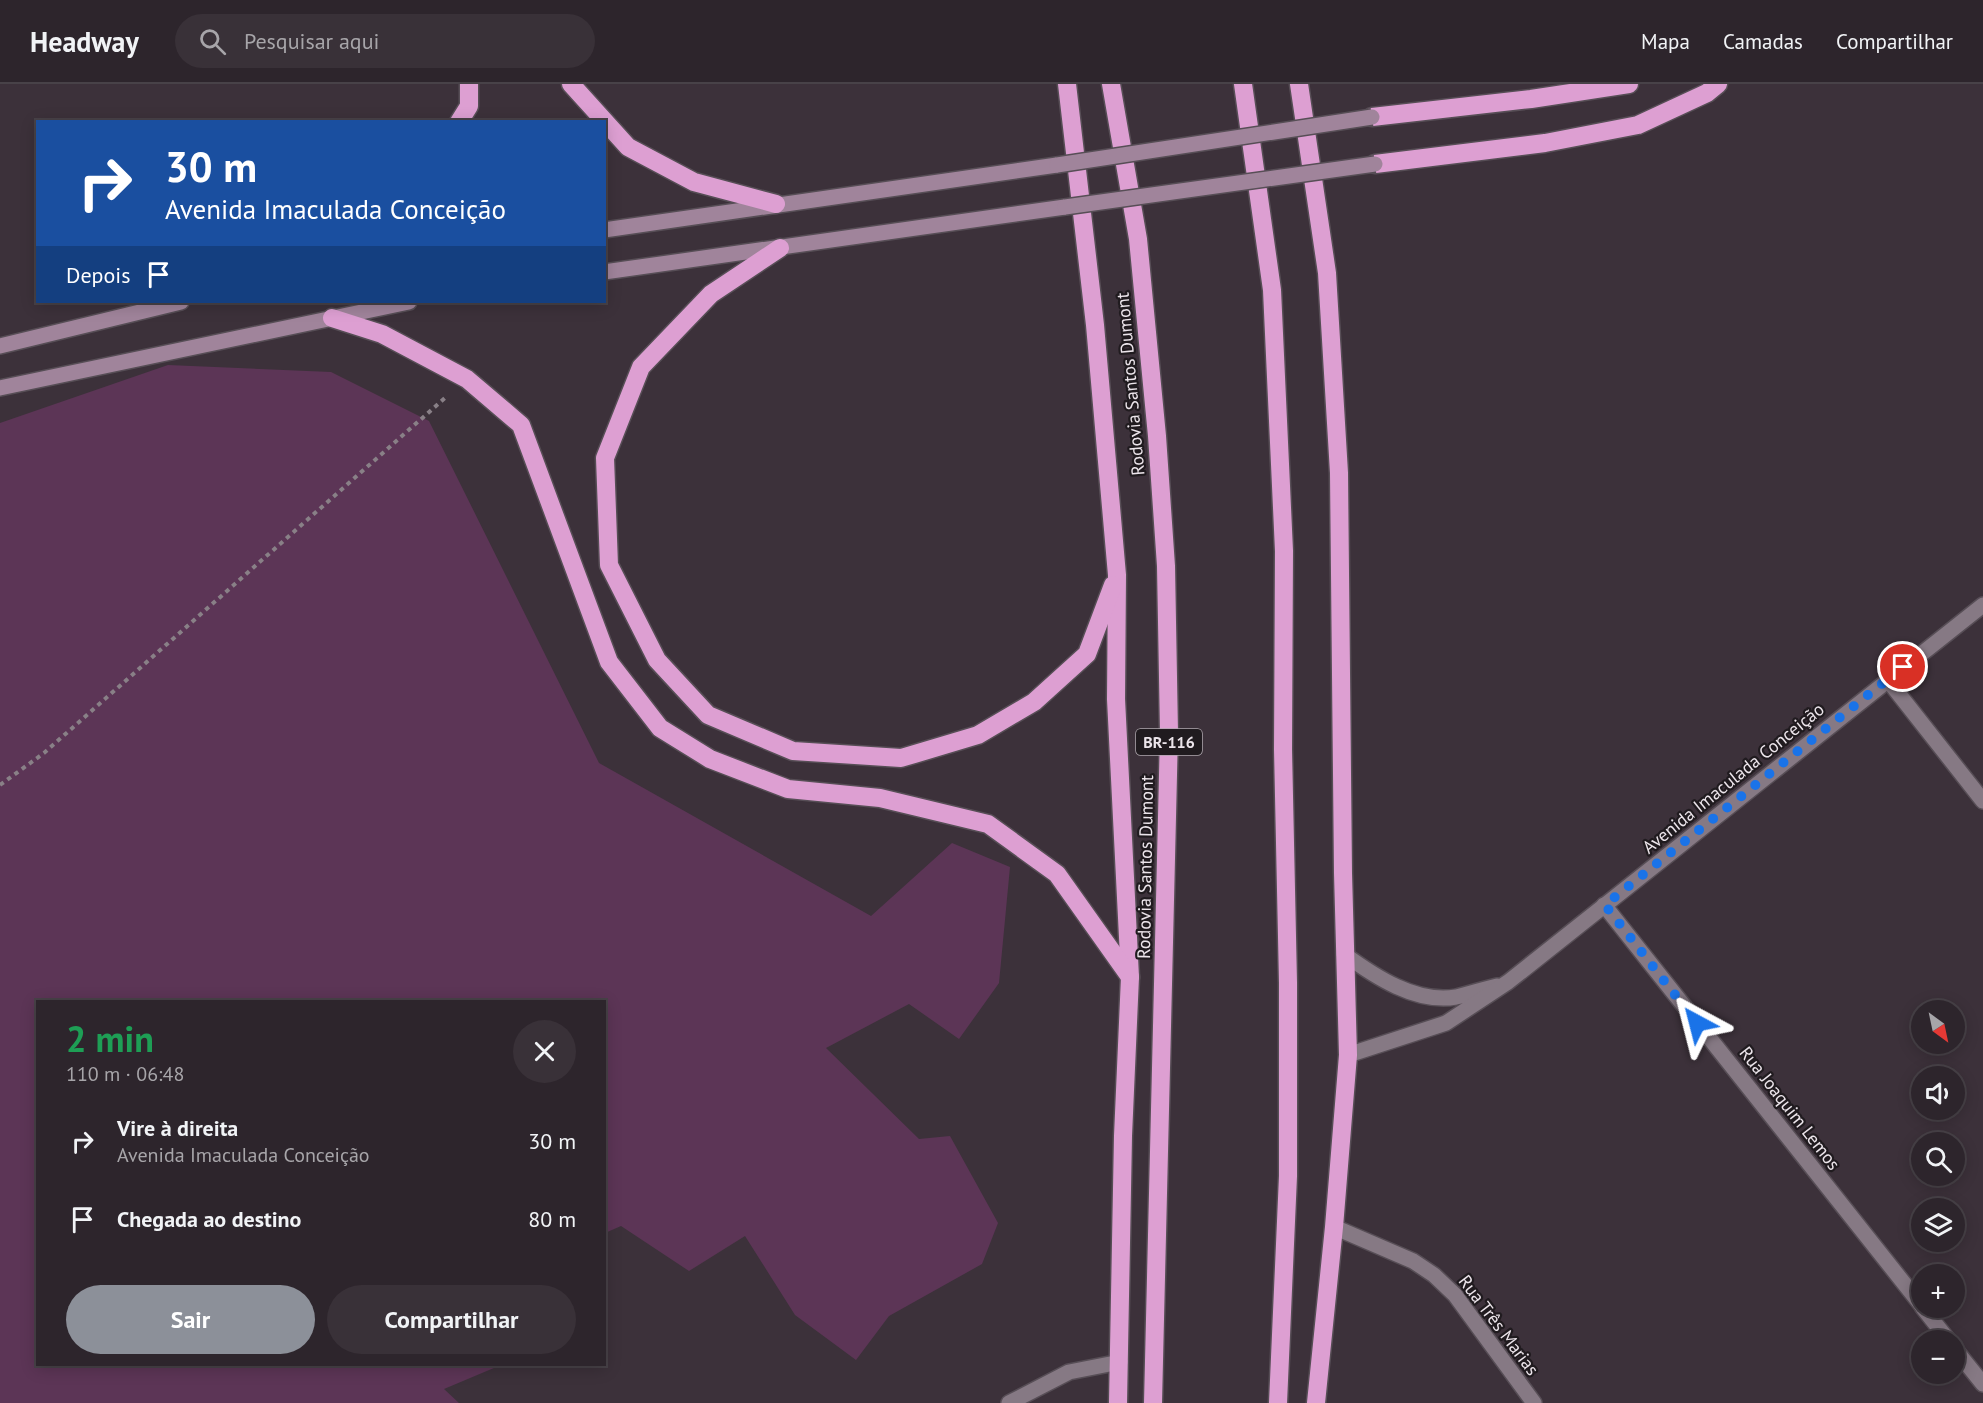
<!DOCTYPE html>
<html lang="pt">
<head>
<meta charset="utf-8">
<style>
  :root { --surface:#2d252c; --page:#393138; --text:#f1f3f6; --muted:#a7a5a9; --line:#484248; --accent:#8c9099 }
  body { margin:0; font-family:"PT Sans",sans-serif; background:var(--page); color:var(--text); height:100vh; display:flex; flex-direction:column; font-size:22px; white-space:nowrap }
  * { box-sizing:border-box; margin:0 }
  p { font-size:20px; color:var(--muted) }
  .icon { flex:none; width:33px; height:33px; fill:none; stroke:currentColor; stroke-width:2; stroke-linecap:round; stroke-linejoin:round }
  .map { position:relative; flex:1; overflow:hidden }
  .sheet { position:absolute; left:36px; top:916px; width:570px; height:366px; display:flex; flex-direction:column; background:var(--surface); border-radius:0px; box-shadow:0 3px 15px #0003,0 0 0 2px var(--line) }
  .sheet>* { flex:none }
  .hud { position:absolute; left:36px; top:36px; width:570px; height:183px; border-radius:0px; box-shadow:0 3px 15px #0003,0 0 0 2px var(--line); background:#1a4fa0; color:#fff; overflow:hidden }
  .needle { width:39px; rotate:147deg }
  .tools { position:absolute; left:1911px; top:916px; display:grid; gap:12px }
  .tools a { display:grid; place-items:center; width:54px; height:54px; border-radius:50%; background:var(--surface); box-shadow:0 3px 15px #0003,0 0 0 2px var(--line); font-size:30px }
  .pin { position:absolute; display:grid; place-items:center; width:51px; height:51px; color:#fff; margin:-26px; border:3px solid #fff; border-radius:50%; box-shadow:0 2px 6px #0007 }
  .me { position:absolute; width:66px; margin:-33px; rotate:322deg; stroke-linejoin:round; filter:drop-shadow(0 0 4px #0008) }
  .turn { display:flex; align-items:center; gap:21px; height:126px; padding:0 30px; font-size:27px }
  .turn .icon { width:78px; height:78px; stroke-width:2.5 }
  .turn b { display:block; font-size:42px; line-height:51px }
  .then { display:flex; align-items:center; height:57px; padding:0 30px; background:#0003; gap:12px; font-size:22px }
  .round { display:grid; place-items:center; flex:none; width:63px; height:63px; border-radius:32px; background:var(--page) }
  .head { display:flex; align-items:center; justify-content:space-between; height:102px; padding:0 30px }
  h1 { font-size:36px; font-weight:600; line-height:45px; color:#1e9e55 }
  .button { display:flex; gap:12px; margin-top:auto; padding:12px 30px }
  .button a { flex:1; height:69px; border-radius:36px; background:var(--accent); color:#fff; font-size:24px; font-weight:600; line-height:69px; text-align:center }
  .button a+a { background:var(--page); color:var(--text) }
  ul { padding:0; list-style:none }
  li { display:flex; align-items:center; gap:18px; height:78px; padding:0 30px }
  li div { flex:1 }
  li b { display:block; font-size:22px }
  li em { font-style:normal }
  header { display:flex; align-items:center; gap:36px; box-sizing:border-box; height:84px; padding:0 30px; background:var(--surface); border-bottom:2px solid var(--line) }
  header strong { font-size:28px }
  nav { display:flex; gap:33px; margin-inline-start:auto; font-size:21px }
  .search { width:420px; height:54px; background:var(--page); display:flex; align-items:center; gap:15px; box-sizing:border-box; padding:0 21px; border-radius:33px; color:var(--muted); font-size:22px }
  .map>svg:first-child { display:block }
</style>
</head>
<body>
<header>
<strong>Headway</strong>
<div class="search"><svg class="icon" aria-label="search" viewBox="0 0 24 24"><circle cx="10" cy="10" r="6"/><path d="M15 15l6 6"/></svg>Pesquisar aqui</div>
<nav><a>Mapa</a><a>Camadas</a><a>Compartilhar</a></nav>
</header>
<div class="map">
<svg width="1983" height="1319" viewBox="0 0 1983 1319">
  <rect width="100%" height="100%" fill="#3c313a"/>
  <!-- green -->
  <path fill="#5c3556" d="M168,281l163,7 98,49 170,342 272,153 81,-73 58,24 -11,116 -40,56 -50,-35 -83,44 93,91 31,-3 48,87 -16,41 -93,52 -33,44 -61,-45 -50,-79 -56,35 -68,-45 -16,7 -1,-231h-566v363h463l-57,24 15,14h-459v-980z"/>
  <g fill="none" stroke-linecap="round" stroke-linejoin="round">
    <!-- street casing -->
    <g stroke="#574e56" stroke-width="18">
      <g id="street">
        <path d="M1887,595l96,122"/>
        <path d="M1604,821l318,401"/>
        <path d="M1344,870c30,22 72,50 112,43 14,-3 27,-8 41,-11"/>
        <path d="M1348,971l98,-32 62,-41 475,-377"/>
        <path d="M1334,1143l79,34 21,14 21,20 79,108"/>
        <path d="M1923,1224l26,33"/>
        <path d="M1954,1264l29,36"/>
        <path d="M1009,1319l60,-31 51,-10"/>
      </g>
    </g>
    <!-- secondary casing -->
    <g stroke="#574e56" stroke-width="18">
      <g id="secondary">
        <path d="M604,146l453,-65"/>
        <path d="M604,188l461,-65"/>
        <path d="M0,262l181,-44"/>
        <path d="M0,304l409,-86"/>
      </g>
    </g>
    <!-- highway casing -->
    <g stroke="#574e56" stroke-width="21">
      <g id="highway">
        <path d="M571,0l57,63 66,35 82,22"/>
        <path d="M1067,0l28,241 22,250 -1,124 14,278 -7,159 -5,267"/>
        <path d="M1111,0l27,155 19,197 9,130 3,167 -16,670"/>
        <path d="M1243,0l29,206 12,261 -1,198 5,234v193l-10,227"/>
        <path d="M1299,0l28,189 12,200 4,400 5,182 -14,172 -18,176"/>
        <path d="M1372,33l159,-18 98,-15"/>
        <path d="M459,38l10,-16v-22"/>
        <path d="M1375,80l170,-21 93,-18 69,-32 11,-9"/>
        <path d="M780,164l-69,46 -70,73 -36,91 4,107 48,95 51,55 85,36 108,7 77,-23 56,-33 53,-48 26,-69"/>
        <path d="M332,234l50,16 85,45 54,46 88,237 51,66 50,31 78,30 92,9 108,26 69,50 73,103"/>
      </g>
    </g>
    <!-- path -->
    <path stroke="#898087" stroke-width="4" stroke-dasharray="4.5 4.5" stroke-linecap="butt" d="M0,701l44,-32 402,-356"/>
    <!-- street -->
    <use href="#street" stroke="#867984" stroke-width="15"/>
    <!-- secondary -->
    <use href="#secondary" stroke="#a0849b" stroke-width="15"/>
    <!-- highway -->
    <use href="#highway" stroke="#dd9fd2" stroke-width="18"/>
    <!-- secondary-bridge casing -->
    <g stroke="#574e56" stroke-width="18" stroke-linecap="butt">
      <g id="secondary-bridge">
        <path d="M1057,81l315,-48"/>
        <path d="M1065,123l310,-43"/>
      </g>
    </g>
    <!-- secondary-bridge -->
    <use href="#secondary-bridge" stroke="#a0849b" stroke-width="15"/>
  </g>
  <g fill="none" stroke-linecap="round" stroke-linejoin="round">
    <!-- route -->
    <path stroke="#1a73e8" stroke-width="10" stroke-dasharray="0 18" d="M1697,939l-92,-118 298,-238"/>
  </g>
  <g text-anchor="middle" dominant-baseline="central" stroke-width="4.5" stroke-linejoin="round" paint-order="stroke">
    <!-- shield labels -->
    <rect fill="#201b1f" stroke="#afa8ae" stroke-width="1.5" x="1136" y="645" width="66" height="26" rx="4.5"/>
    <g font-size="16" font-weight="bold" fill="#ece5eb">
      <text x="1169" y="658">BR-116</text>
    </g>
    <!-- street labels -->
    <g font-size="18" fill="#ece5eb" stroke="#201b1f">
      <text transform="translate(1130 300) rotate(-95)">Rodovia Santos Dumont</text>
      <text transform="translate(1733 694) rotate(-39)">Avenida Imaculada Conceição</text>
      <text transform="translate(1145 783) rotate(-89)">Rodovia Santos Dumont</text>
      <text transform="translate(1790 1024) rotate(52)">Rua Joaquim Lemos</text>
      <text transform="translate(1499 1241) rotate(53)">Rua Três Marias</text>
    </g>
  </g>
</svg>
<div class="tools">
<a><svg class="needle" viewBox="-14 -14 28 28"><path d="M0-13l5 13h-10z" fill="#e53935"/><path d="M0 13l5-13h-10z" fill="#a7a5a9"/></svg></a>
<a><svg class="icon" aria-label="sound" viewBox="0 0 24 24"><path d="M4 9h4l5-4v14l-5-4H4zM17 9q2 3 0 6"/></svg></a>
<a><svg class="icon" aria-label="search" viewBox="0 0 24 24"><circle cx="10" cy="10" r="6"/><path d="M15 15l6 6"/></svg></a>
<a><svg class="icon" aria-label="layers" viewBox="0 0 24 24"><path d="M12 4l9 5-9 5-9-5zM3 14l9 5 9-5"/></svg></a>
<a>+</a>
<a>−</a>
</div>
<div class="pin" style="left:1903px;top:583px;background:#d93025"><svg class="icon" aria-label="arrive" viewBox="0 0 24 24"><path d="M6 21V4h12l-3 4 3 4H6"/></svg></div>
<svg class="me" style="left:1697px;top:939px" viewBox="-20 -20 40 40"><path d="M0-17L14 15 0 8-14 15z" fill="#1a73e8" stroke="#fff" stroke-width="4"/></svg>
<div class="hud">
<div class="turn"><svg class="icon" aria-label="right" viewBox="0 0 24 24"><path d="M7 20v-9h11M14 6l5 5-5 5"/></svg><div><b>30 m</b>Avenida Imaculada Conceição</div></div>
<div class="then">Depois<svg class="icon" aria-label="arrive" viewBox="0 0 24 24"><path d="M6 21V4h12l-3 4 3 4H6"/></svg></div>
</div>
<section class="sheet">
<div class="head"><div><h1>2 min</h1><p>110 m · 06:48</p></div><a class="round"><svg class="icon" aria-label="close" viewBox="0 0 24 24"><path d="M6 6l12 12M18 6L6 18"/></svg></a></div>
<ul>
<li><svg class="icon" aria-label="right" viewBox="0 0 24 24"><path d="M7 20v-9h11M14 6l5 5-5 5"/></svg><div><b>Vire à direita</b><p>Avenida Imaculada Conceição</p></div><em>30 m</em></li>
<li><svg class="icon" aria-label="arrive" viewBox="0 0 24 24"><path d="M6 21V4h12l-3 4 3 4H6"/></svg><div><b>Chegada ao destino</b></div><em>80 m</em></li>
</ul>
<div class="button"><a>Sair</a><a>Compartilhar</a></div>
</section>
</div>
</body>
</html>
